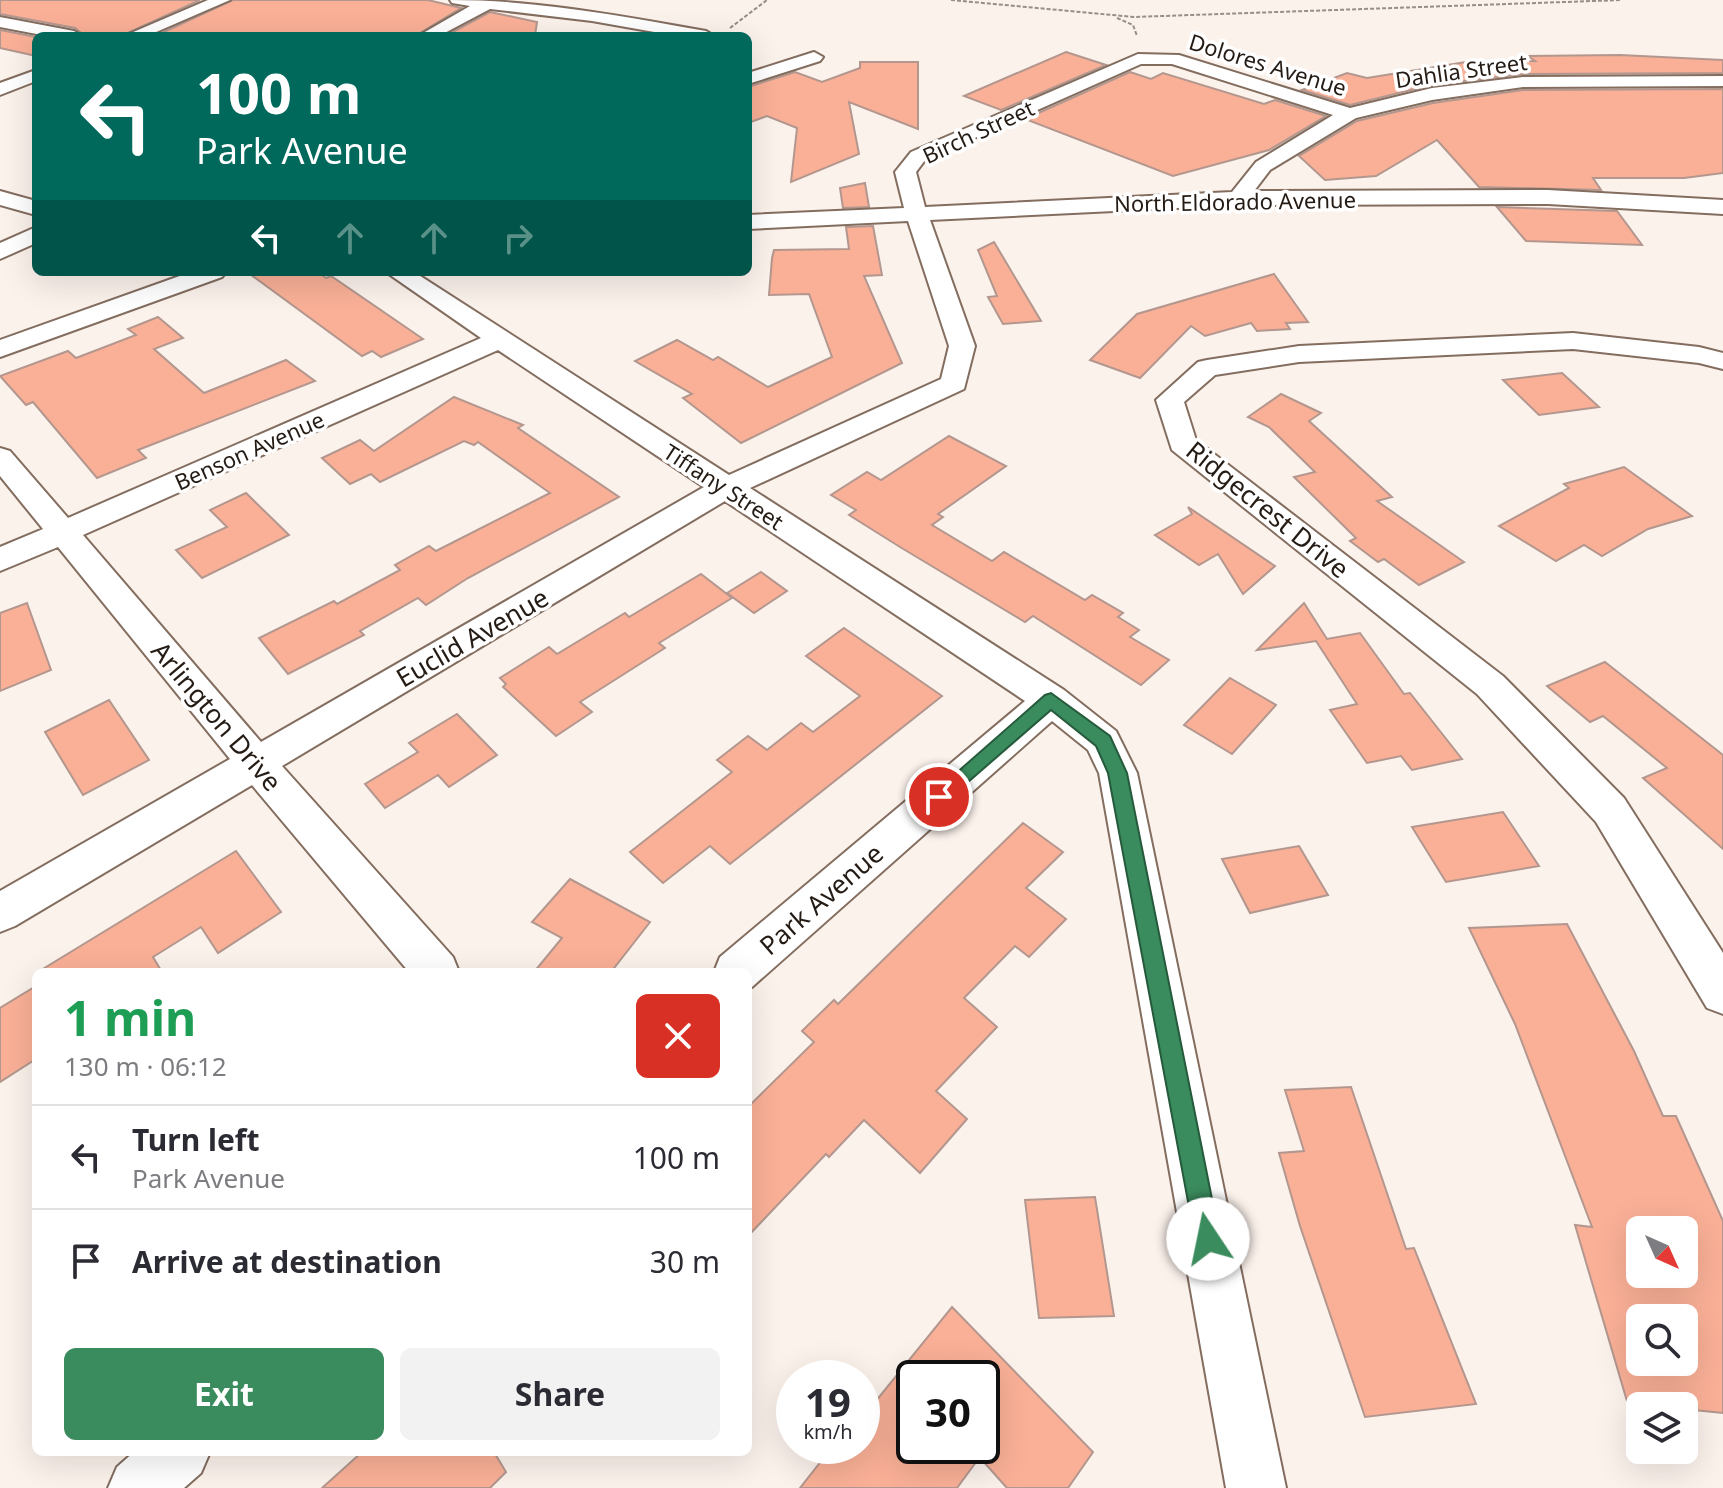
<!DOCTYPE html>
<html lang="en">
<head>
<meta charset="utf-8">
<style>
  :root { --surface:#fff; --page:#f2f2f3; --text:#2b2b33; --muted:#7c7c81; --line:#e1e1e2; --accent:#3a8b5d }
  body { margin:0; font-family:"Noto Sans",sans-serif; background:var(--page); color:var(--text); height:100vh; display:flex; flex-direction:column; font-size:30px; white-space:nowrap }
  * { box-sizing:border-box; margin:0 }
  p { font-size:26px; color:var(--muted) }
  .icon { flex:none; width:44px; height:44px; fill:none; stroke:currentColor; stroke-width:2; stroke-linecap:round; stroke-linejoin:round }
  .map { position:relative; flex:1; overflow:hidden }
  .sheet { position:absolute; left:32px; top:968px; width:720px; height:488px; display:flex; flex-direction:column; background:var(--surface); border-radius:12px; box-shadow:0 8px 32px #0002 }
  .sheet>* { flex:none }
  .top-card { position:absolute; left:32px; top:32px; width:720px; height:244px; border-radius:12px; box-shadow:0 8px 32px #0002; background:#00695c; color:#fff; overflow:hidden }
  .needle { width:52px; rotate:135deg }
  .tools { position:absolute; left:1626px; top:1216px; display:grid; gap:16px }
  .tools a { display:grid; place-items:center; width:72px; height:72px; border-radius:12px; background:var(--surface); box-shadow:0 8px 32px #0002; font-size:40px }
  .speed { position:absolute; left:776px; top:1360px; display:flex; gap:16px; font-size:40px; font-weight:700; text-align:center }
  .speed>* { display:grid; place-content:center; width:104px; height:104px; border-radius:50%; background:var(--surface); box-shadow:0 8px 32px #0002; line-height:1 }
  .speed small { font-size:20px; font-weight:400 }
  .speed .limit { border:4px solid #111; border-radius:12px; background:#fff; color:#111 }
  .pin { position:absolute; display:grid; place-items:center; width:68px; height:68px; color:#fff; margin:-34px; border:4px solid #fff; border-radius:50%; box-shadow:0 2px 8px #0007 }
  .me { position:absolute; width:88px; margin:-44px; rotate:349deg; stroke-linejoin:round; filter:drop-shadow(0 0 6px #0008) }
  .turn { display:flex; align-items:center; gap:28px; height:168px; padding:0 32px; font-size:36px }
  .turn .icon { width:104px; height:104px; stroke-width:2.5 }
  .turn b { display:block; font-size:56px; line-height:68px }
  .lanes { display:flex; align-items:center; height:76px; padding:0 32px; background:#0003; justify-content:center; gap:40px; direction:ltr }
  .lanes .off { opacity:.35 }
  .round { display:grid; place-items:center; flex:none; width:84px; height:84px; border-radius:12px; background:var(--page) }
  .overview { display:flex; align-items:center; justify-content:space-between; height:136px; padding:0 32px }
  h1 { font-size:48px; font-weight:700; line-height:60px; color:#1e9e55 }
  .action { display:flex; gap:16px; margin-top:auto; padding:16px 32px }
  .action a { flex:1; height:92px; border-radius:12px; background:var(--accent); color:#fff; font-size:32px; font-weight:700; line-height:92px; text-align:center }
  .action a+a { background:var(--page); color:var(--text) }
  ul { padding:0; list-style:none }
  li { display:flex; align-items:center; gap:24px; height:104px; padding:0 32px; border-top:2px solid var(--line) }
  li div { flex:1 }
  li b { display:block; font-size:30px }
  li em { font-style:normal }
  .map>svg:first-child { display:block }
</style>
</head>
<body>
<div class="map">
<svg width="1723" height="1488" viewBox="0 0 1723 1488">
  <rect width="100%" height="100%" fill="#fcf2ec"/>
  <!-- building -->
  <g fill="#fab097" stroke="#b3978e" stroke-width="2" fill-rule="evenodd">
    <path d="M0,0h200l-79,36h-36l-10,-8 -75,-14z"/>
    <path d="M233,0h195l33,8 -46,28h-260z"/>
    <path d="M490,12l47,10 -2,14h-90z"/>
    <path d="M0,30l36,7v19l-36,-8z"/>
    <path d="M1066,52l40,13 -105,45 -37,-14z"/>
    <path d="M1620,55l103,5v13l-200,1 -92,11 -81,20 -48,-15 45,-17 20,5 99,-16 69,-1 -7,-5z"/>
    <path d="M860,62h58v67l-69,-27 10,52 -68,28 6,-54 -30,-12 -19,7v-36l47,-15 27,10 38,-14z"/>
    <path d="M1130,72l21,7 12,-6 101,31 11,-4 51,16 -57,34 -96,26 -148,-57z"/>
    <path d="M1723,89v84l-39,5h-91l8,12 -122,-3 -42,-47 -61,36 -51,4 -26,-24 58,-35 76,-18 90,-13z"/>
    <path d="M865,183l4,24 -26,1 -3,-20z"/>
    <path d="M1497,207l120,4 25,34 -116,-4z"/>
    <path d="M873,226l9,49 -18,1 38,87 -161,80 -58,-45 9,-4 -57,-33 42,-21 36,20 5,-3 50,30 64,-30 -23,-63 -40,1 3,-37 2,-8 75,-1 -3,-22z"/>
    <path d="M994,242l47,79 -38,3 -15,-27 9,-1 -19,-46z"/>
    <path d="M247,272h71l8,6 5,-2 92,63 -42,18 -9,-6 -10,5z"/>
    <path d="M1274,274l34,48 -22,1 4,6 -33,2 -6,-8 -46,13 -14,-10 -51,52 -50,-18 47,-46z"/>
    <path d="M158,317l25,21 -29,11 50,44 82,-33 29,21 -177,69 8,8 -49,20 -64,-76 -7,3 -26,-29 68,-25 8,7 60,-23 -8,-6z"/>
    <path d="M1562,373l37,34 -60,8 -36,-35z"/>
    <path d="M1281,394l40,19 -12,8 83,76 -15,4 87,61 -45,23 -35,-26 -6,3 -28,-21 6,-3 -62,-61 21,-5 -46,-45 -21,-10z"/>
    <path d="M454,397l69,28 -5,3 101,69 -151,81 -42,27 -8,-7 -58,33 4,4 -76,39 -29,-36 75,-37 3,3 63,-34 -5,-5 34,-19 7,5 114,-58 -72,-51 -4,3 -10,-4 -84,41 -9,-8 -21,10 -28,-26 38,-18 14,11z"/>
    <path d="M949,436l57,30 -68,48 5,3 -11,8 60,36 12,-9 81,48 7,-5 31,18 -5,4 21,13 -9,7 39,23 -28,25 -108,-69 -8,6 -125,-75 -51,-32 7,-5 -25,-15 36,-23 14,8z"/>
    <path d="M1624,467l68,49 -44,13 -46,27 -18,-11 -28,16 -57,-35 70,-38 -5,-4z"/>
    <path d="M246,493l43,42 -87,43 -26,-28 51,-23 -17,-17z"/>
    <path d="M1188,507l87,59 -32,28 -25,-40 -19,11 -44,-30 37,-21z"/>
    <path d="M761,572l26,19 -33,22 -27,-20z"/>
    <path d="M701,574l31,24 -73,45 6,5 -85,54 12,10 -36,24 -53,-49 3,-3 -6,-6 49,-31 8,7 68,-41 4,4z"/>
    <path d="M27,603l24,67 -51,21v-78z"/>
    <path d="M1304,603l23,36 33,-6 44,61 6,-1 52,66 -50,11 -11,-14 -34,7 -37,-53 27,-6 -41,-63 -59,9z"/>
    <path d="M844,628l98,68 -212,168 -20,-18 -47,37 -33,-31 102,-80 -15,-12 31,-24 19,14 34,-27 12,9 47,-36 -54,-40z"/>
    <path d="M1605,662l118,93v94l-80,-71 24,-10 -64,-52 -13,6 -43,-36z"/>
    <path d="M1230,678l46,27 -44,49 -48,-29z"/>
    <path d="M109,700l40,60 -66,35 -38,-63z"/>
    <path d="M457,714l40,41 -48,32 -11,-12 -53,33 -20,-24 53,-32 -9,-9z"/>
    <path d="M1503,812l36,54 -93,16 -34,-55z"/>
    <path d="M1023,823l40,29 -37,36 40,31 -37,38 -14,-11 -51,52 33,29 -61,64 31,28 -47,54 -56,-53 -35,37 -3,-3 -78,82v-129l66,-65 -12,-11 32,-31 4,4z"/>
    <path d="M1299,846l29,49 -78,18 -28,-54z"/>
    <path d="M236,851l45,61 -63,41 -17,-26 -48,30 9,15h-124z"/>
    <path d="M570,879l80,43 -39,50h-77l28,-34 -30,-16z"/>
    <path d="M1567,924l67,127 29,65h13l47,105v192l-39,-4v-3l-57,-5 -52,-176 17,2 -77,-203 -46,-96zM1640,1230h44v44h-44zM1640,1318h44v44h-44z"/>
    <path d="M36,986v73l-36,23v-74z"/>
    <path d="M1351,1087l55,162 8,-1 62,156 -111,13 -65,-191 -21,-73 25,-2 -19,-61z"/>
    <path d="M1095,1197l19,119 -75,2 -14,-118z"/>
    <path d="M952,1307l141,145 -25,36h-61l-25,-28v-6l-25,34h-157l33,-42h29v-28zM914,1378h68v68h-68z"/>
    <path d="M362,1452h132l12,20 -16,16h-168z"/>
  </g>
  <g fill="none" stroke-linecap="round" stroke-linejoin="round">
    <!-- minor casing -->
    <g stroke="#836d5f" stroke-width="4">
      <g id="minor">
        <path d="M208,0h22l-83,36h-23z"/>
        <path d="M450,0c87,0 171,16 256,31l8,5h-37l-85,-15 -102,-12 -51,27h-21l52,-30 -18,-3z"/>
        <path d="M0,17l74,14 8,5h-35l-47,-9z"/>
        <path d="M814,52l9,5 -3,4 -72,23v-11z"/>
        <path d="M1138,54l41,1 171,53 82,-20 91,-11 200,-1v10l-200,1 -91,13 -76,18 -86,52 -16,21 294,-1 175,10v14l-175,-10 -310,1 -308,15 45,126 -11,43 -214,99 314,202 52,41 21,42 149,715h-60l-127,-715 -11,-23 -36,-29 -300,266 -4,1v-16h-34l6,-15 305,-256 -300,-200 -443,265 171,191 6,15h-50l-157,-187 -237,141 -15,6v-41l230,-132 -172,-212 -58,24v-24l43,-18 -43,-53v-28l10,3 58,67 413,-180 -95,-66h28l315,203 212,-96 8,-33 -41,-125 -160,8v-14l156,-7 -9,-36 16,-20zM1141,64h31l161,51 -77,47 -24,30 -307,15 -9,-35 9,-12zM498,350l206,137 -443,255 -178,-207z"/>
        <path d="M36,70v11l-36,14v-12z"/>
        <path d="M0,191l36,10v14l-36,-10z"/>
        <path d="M36,227v16l-36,16v-16z"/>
        <path d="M191,272h35l-4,5 -222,80v-17z"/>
        <path d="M1573,333l126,14 24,6v16l-24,-6 -126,-14 -274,13 -84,13 -31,27 12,38 307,236 121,122 99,155v61l-16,-6 -111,-186 -119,-128 -305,-244 -16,-50 42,-38 9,-2 92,-14z"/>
        <path d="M134,1452h76l-9,21 -17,15h-76l9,-21z"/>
      </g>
    </g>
    <!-- path -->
    <g stroke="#978e88" stroke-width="2" stroke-dasharray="4 2" stroke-linecap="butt">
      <path d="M951,0l183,17 488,-17"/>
      <path d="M1117,18l16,7 4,11"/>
      <path d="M730,28l37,-28"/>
    </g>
    <!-- minor -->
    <use href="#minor" fill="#fff" fill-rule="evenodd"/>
  </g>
  <!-- route -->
  <path fill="#3a8b5d" stroke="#265a3c" stroke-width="2" d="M1051,693l59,43 17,37 93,466 -3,9 -9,4 -9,-4 -4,-9 -87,-466 -12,-27 -45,-36 -106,92h-13l-3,-5 116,-102z"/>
  <g text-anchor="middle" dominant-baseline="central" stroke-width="7" stroke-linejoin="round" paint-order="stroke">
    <!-- far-street labels -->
    <g font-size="22" fill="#241b15" stroke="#fff">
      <text transform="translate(1268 64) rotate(17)">Dolores Avenue</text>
      <text transform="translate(1461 70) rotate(-8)">Dahlia Street</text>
      <text transform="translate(978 131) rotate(-25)">Birch Street</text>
      <text transform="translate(1235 201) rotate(-1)">North Eldorado Avenue</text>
      <text transform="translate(249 450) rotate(-24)">Benson Avenue</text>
      <text transform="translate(724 486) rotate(33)">Tiffany Street</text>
    </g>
    <!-- street labels -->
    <g font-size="26" fill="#241b15" stroke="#fff">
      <text transform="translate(1268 509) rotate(39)">Ridgecrest Drive</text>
      <text transform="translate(472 637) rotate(-30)">Euclid Avenue</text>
      <text transform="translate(217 716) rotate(50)">Arlington Drive</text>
      <text transform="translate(821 899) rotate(-41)">Park Avenue</text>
    </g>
  </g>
</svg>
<div class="tools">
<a><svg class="needle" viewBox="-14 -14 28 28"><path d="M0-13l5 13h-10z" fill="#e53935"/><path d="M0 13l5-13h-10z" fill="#7c7c81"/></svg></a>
<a><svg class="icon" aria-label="search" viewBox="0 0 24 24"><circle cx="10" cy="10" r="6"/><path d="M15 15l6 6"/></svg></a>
<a><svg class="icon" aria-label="layers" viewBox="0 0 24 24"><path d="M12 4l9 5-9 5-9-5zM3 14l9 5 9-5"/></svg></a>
</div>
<div class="speed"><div>19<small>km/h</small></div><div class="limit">30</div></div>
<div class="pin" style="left:939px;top:797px;background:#d93025"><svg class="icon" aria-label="arrive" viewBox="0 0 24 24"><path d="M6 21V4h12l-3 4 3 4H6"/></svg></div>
<svg class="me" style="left:1208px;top:1239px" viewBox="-20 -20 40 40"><circle r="19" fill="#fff"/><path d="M0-13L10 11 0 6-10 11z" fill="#3a8b5d"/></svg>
<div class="top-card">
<div class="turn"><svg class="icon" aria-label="left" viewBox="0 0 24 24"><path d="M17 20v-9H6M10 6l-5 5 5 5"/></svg><div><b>100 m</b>Park Avenue</div></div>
<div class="lanes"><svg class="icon" aria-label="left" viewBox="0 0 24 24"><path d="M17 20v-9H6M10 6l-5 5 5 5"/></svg><svg class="icon off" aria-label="ahead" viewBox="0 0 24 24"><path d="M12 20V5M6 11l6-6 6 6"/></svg><svg class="icon off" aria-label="ahead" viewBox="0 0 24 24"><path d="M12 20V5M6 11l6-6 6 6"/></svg><svg class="icon off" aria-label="right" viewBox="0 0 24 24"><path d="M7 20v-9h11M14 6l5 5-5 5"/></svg></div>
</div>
<section class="sheet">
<div class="overview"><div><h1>1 min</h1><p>130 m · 06:12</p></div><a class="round" style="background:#d93025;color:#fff"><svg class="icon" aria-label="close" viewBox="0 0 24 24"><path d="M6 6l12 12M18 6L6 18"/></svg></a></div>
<ul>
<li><svg class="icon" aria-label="left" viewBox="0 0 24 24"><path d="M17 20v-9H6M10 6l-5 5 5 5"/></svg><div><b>Turn left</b><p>Park Avenue</p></div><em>100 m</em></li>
<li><svg class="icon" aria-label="arrive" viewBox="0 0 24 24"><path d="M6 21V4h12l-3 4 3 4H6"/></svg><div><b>Arrive at destination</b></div><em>30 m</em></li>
</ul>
<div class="action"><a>Exit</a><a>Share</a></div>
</section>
</div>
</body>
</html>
